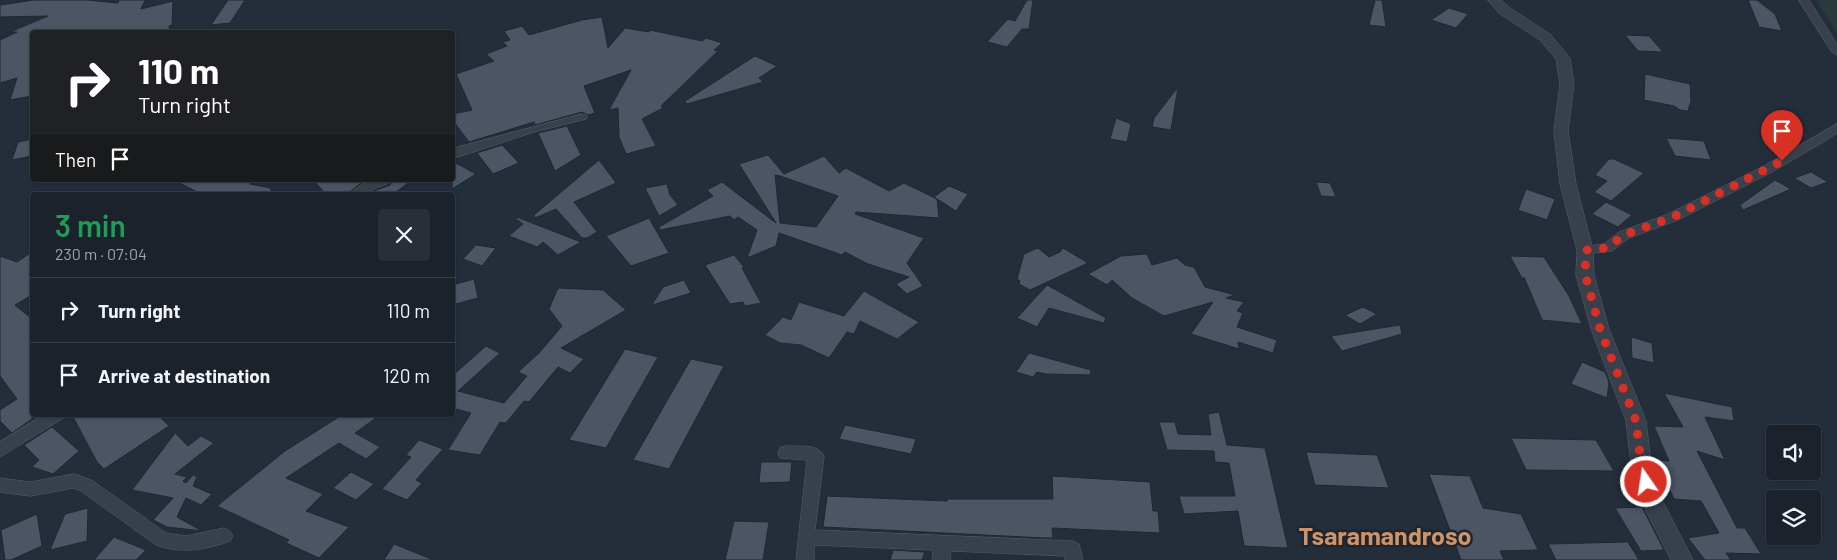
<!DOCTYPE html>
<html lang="en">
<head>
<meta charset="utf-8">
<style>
  :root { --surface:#1b222c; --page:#282f38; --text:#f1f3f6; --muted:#a0a4a9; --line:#393f48 }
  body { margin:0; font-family:Barlow,sans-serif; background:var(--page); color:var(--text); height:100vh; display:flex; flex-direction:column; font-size:19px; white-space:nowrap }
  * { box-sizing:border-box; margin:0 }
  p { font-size:16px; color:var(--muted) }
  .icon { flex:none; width:28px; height:28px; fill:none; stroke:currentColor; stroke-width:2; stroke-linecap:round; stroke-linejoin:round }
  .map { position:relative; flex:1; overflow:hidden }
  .drawer { position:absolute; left:30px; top:192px; width:425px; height:225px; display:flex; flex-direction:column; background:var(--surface); border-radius:5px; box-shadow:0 1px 4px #0004,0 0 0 1px var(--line) }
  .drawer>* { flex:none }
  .banner { position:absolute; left:30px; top:30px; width:425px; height:152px; border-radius:5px; box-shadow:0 1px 4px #0004,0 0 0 1px var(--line); background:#202124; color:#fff; overflow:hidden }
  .fabs { position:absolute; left:1766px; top:425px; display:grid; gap:10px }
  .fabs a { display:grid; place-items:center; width:55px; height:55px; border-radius:5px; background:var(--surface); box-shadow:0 1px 4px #0004,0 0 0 1px var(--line); font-size:25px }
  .pin { position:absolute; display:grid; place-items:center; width:42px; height:42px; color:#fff; margin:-51px -21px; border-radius:50% 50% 50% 0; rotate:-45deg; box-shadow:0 0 5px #0007 }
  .pin .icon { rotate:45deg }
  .me { position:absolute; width:55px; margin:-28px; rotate:347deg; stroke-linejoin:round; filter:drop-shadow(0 0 4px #0008) }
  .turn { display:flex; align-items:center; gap:18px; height:105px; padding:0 25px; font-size:22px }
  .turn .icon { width:65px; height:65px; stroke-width:2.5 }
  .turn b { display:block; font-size:35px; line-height:42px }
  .then { display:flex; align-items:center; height:48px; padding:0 25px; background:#0003; gap:10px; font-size:19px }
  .round { display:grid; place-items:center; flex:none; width:52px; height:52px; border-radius:5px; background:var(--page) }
  .overview { display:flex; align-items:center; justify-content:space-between; height:85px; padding:0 25px }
  h1 { font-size:30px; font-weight:600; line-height:38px; color:#1e9e55 }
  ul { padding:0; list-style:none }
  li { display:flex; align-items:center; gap:15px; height:65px; padding:0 25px; border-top:1px solid var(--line) }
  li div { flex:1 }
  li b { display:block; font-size:19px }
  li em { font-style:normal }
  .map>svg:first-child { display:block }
</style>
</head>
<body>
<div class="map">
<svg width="1837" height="560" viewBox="0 0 1837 560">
  <rect width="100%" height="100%" fill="#242e3b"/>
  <!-- green -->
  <path fill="#273b3d" d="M1816,0h21v33z"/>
  <!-- building -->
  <g fill="#4b5564" stroke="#1f2732" fill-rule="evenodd">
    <path d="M34,0h53l31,3 1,-3h26l-4,9 32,-8 -1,24 -3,1 1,6h-138v64l-22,4 7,-22 -17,5v-43l17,-8h-7l38,-16 -48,1v-12z"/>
    <path d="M228,0h17l-15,23 -19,2z"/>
    <path d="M1027,0h6l-4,29h-7l-15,18 -20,-5 21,-23 7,2z"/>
    <path d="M1375,0h7l4,27 -17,-2z"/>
    <path d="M1748,0h9l18,14 7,17 -23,-4z"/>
    <path d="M1449,8l19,6 -12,14 -25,-8z"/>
    <path d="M602,17l6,31 17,-20 24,4 1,-2 52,11 4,-3 16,5 -8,7 4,1 -57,55 2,2 -21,11 14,27 -30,8 -7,-17 -1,-29 -9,2 22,-40 -47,16 11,27 -7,2 -6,-3 -47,13 -1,-3 -65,20 -15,-20 -1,-8 19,-4 -16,-36 38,-13 -8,-7 21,-8 -4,-4 7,-2 -6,-9 18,-5 7,9 53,-15z"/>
    <path d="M1625,35l24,1 14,16 -25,-1z"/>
    <path d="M755,56l22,10 -18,12 4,4 -76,22 -2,-3z"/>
    <path d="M1645,74l45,10 1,17 -3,10 -8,-1 -6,-4 -30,-6z"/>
    <path d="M1178,87l-7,43 -19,-3 2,-9z"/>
    <path d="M1116,118l15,6 -4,18 -17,-3z"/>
    <path d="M567,126l14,29 -26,16 -17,-38z"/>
    <path d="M1666,138l38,3 7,19 -36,-4z"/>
    <path d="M32,139v17l-20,4 6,-18z"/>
    <path d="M502,145l17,18 -26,11 -16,-21z"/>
    <path d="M768,155l16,19 40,-18 15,17 7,-5 43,23 15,-8 33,16 2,19 -83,-6 -1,2 69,24 -17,25 16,23 -16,8 -11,-10 13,-7 -41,-13 -23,-12 -3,3 -63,-22 -3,13 -29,12 10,-28 -19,-13 -4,3 -4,-4 -70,14 -1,-3 54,-31 -6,-6 15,-8 54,41 -37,-59zM775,175l5,1 58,20 -22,31 -36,-4z"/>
    <path d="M1609,159h5l30,14 -33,28 -17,-9 13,-11 -12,-6z"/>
    <path d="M599,160l17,23 -42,19 23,30 -10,6h-5l-26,-29 -21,9 -1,-3z"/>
    <path d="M452,161l24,13 -24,15z"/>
    <path d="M1811,172l17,10 -17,6 -17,-10z"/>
    <path d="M174,180h82l-6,4 21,4v7h-68z"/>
    <path d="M313,180h55l-7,3 -15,12h-19z"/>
    <path d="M393,180h19l-20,15h-29l27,-10z"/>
    <path d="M1775,180l16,9 -48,21 -3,-5z"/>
    <path d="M1316,182l14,1 6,14 -15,-1z"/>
    <path d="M667,184l3,11 8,10 -19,11 -14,-28z"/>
    <path d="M949,186l19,8 -12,17 -22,-14z"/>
    <path d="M1526,189l29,10 -8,21 -29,-10z"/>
    <path d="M1606,202l26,13 -14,12 -26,-13z"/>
    <path d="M517,217l10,4 54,21 -23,13 -15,-13 -6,5 -28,-11 14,-12 -7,-5z"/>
    <path d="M649,218l20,35 -38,13 -25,-30z"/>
    <path d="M476,245l20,3 -14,18 -19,-7z"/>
    <path d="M1038,248l11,9 11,-5 3,-4 25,15 -58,27 -11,-6 1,-3 -3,-2 7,-25z"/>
    <path d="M32,252v43l-17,10 17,14v100l-20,14 -12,-12v-11l17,-11 -17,-23v-120l17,6z"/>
    <path d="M1147,254l5,11 25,-7 8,7 9,2 11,20 30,8 -9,3 18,4 -7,9 6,2 -6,14 40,13 -4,13 -35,-11 1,7 -48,-15 22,-32 -49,14 -32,-18 -20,-18 -5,5 -19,-11 33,-18z"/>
    <path d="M734,255l10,12 -2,1 19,35 -16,3 -2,-4 -13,2 -25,-39z"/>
    <path d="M1510,256l34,1 25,39 13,28 -40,-4 -18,-43 -1,3z"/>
    <path d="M474,279l4,19 -26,7v-20z"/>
    <path d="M684,280l7,13 -39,12 11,-18z"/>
    <path d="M1047,285l59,33 -2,5 -55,-15 -12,19 -20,-9z"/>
    <path d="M558,288l45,2 23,20 -65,38 23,11 -14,14 -12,-6 -29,35 -5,-1 -18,22 -6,-1 -20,33 -32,-5 23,-37 -19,-5v-32l34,-30 14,7 -42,38 46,12 23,-27 -9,-4 21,-19 23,-27 -13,-17z"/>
    <path d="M864,291l55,31 -22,17 -37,-18 -6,13 -7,-2 -18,26 -28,-13 -21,-2 -15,-8 18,-18 8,3 8,-18 45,14z"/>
    <path d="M1363,307l14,7 -17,10 -15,-9z"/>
    <path d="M1400,325l2,9 -60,17 -11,-15z"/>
    <path d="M1631,337l21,6 2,20 -22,-5z"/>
    <path d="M625,349l33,8 -52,91 -37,-8z"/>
    <path d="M1029,353l62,17 -1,5 -44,-1 -9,-2 -4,5 -17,-5z"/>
    <path d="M691,359l33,7 -55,103 -36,-9z"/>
    <path d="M1582,362l23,10 4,10 -2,16 -36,-14z"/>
    <path d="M1664,393l68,14 2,14 -29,-4 20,43 -28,-9 40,77h8l16,26 -35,-1 5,7h-26l-17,-22 31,-5 -18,-32 -27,-2 -19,-39 14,1 -15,-35 29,1z"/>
    <path d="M1219,412l8,33 38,3 23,100 -44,-2 -6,-35 -54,3 -5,-18h56l-6,-33 -14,-1 -1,-11 -47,-1 -8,-28h16l3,12 33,1 -3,-21z"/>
    <path d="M72,415h86l11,11 -65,43 -7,-7z"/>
    <path d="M342,415h38l-25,18 25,14 -14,12 -27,-16 -53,35 37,16 -17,17 43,16 -30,31 -33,-15 3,-3 -72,-34 68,-55z"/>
    <path d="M845,425l71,14 -5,15 -72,-15z"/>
    <path d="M52,427l27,24 -26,23 -21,-7 7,-7 -15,-15z"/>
    <path d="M175,433l13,13 13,-10 13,7 -39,31 12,3 -4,4 3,2 7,-8 4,2 -4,9 19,8 -11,11 -15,-7 -9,19 25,14 -35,-4 -14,-7 20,-22 -41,-8z"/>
    <path d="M1511,438l85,2 18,31 -88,-1z"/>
    <path d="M419,440l24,9 -27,31 6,3 -15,17 -25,-11 29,-32 -5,-2z"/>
    <path d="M1306,452l71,3 12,33 -74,-3z"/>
    <path d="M761,462h31l-2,20 -31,1z"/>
    <path d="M351,472l23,12 -18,16 -23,-12z"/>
    <path d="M1429,474l41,2 13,32 38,6 17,36 -38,1 4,9h-43z"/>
    <path d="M1052,476l98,6 3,29h5l2,22 -108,-5 1,10h-8l-222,-11 4,-31 120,5v-2h106z"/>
    <path d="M1642,507l22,43 -23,1 -26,-43z"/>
    <path d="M88,508l-1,33 -37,9 15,-36z"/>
    <path d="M37,514l5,32 -31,14h-6l-4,-30z"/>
    <path d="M734,521l35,1 -6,38h-38z"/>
    <path d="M114,537l32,13 -10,10h-42z"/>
    <path d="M1628,542l11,18h-83l-8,-16z"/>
    <path d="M394,544l37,15v1h-47z"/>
    <path d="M893,550l32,2 -3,8h-32z"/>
  </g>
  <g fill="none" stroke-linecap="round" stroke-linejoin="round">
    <!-- minor casing -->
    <g stroke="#565e69" stroke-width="1">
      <g id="minor">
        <path d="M1799,0h10l28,44v11l-5,-3z"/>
        <path d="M582,114l4,1 2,2 -2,2 -52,13 -82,27v-9l6,-3z"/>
        <path d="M1837,124v9l-7,5 -58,34 -94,48 -49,18 -17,13 -27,3 -5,-1 -2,-3 2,-3 24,-3 15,-12 49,-18 96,-48z"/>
        <path d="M373,180h18l-2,3c-16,6 -24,12 -41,12l14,-11z"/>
        <path d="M43,415h21l-2,4 -62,38v-15z"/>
        <path d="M786,446c12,1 32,-3 38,10l-9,74 258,11 6,3 4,16h-18v-4l-114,-5 -1,9h-18l1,-10 -119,-5v15h-18l11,-100 -27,-2 -2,-5 2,-5z"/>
        <path d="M75,474l18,7 73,52 20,3 38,-8 6,3 3,5 -3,5c-24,9 -50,13 -74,4l-75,-54 -7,-3 -44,8 -30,-4v-14l30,4z"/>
      </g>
    </g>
    <!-- tertiary casing -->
    <g stroke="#565e69" stroke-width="1">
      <path id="tertiary" d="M1488,0h13l9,8 40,26 20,24 4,26 -6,47 8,53 17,66 1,25 15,54 37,92 5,43 10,34 32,62h-22l-31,-61 -9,-35 -5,-43 -35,-92 -15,-54 1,-25 -17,-66 -6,-53 6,-47 -4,-25 -16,-19 -40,-26z"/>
    </g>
    <!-- minor -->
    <use href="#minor" fill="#38404b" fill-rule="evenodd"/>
    <!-- tertiary -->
    <use href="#tertiary" fill="#38404b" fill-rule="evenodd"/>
  </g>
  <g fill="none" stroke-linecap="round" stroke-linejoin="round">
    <!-- route -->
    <path stroke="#d93025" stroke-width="9" stroke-dasharray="0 16.2" d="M1646,482l-5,-18 -5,-43 -36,-92 -15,-55 1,-24 21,-2 17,-13 49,-18 109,-56"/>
  </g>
  <g text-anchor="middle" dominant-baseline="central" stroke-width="5" stroke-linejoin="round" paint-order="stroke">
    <!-- near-district labels -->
    <g font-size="25" font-weight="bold" fill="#ce9367" stroke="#1d2530">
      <text x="1385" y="535">Tsaramandroso</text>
    </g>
  </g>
</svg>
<div class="fabs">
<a><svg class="icon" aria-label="sound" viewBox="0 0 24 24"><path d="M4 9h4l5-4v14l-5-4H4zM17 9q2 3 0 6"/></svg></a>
<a><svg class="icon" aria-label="layers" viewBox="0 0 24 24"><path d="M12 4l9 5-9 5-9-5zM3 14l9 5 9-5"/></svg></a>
</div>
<div class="pin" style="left:1782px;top:161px;background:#d93025"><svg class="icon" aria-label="arrive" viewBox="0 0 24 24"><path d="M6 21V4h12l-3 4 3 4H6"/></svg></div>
<svg class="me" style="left:1646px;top:482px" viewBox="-20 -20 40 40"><circle r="17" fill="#d93025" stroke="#fff" stroke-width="3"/><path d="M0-11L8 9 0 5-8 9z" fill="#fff"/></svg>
<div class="banner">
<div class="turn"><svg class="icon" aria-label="right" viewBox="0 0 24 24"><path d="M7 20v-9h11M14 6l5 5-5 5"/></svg><div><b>110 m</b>Turn right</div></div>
<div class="then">Then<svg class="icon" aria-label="arrive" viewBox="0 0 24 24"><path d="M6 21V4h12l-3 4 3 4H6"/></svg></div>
</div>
<section class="drawer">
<div class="overview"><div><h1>3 min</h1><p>230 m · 07:04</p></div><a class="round"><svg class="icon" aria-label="close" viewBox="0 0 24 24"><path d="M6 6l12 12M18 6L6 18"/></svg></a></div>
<ul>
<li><svg class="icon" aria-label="right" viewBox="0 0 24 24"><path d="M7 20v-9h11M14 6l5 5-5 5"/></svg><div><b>Turn right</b></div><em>110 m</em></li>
<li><svg class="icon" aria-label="arrive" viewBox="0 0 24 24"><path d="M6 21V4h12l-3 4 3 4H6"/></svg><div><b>Arrive at destination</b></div><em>120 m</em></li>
</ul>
</section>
</div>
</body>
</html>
